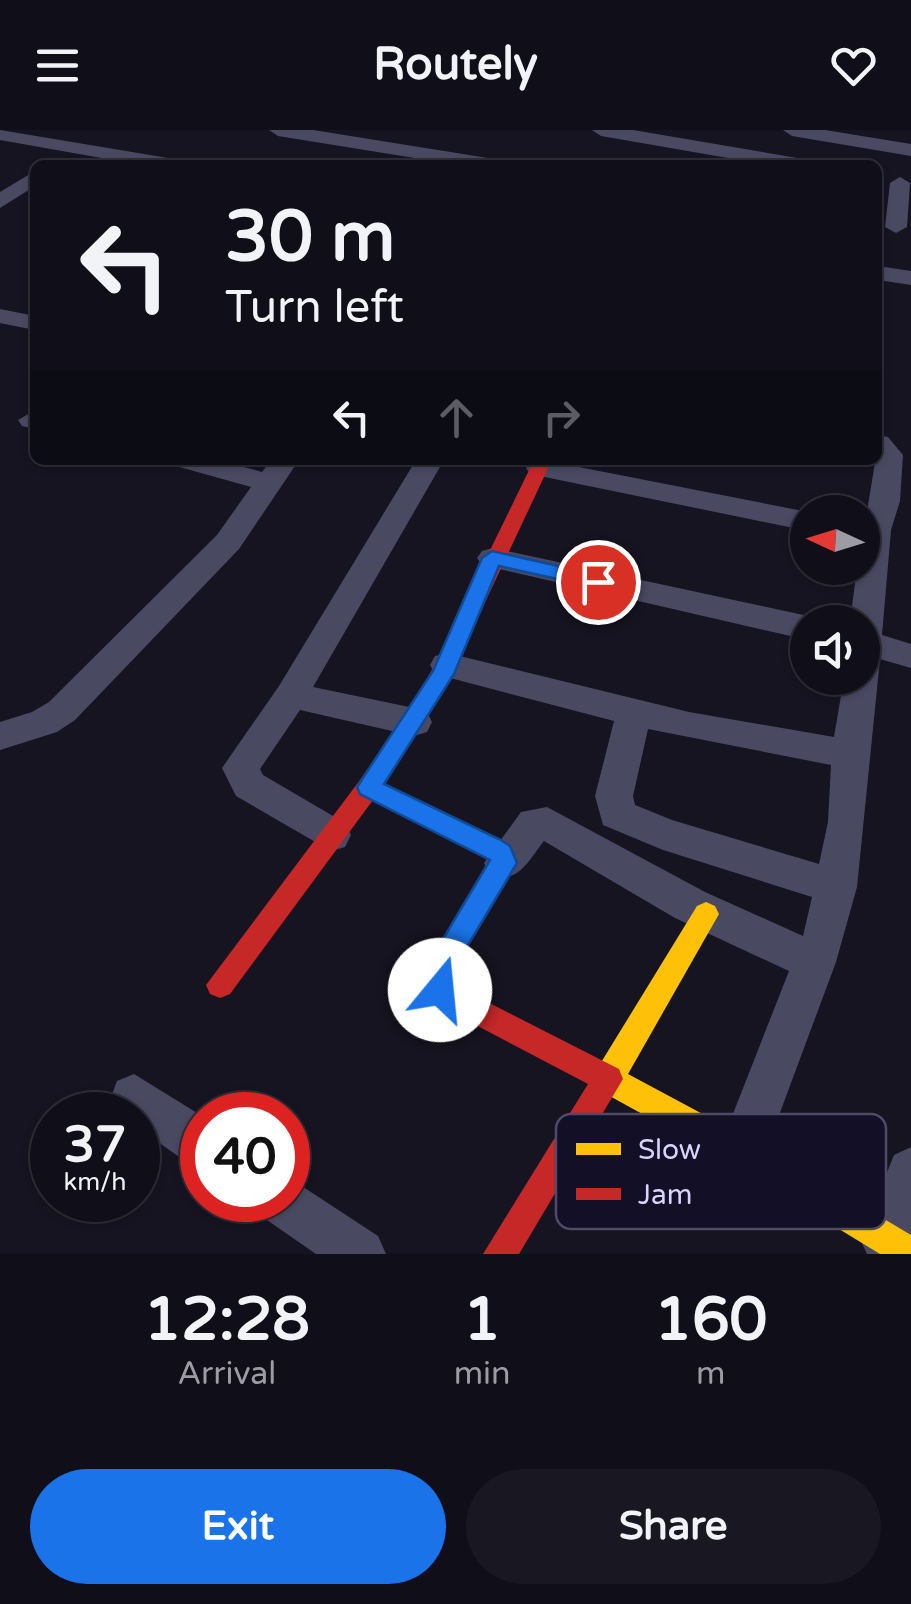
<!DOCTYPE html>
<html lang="en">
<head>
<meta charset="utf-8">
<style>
  :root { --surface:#100f19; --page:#191822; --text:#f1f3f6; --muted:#9c9ca2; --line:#302f38; --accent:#1a73e8 }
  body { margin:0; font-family:"Varela Round",sans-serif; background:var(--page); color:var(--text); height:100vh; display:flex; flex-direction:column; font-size:38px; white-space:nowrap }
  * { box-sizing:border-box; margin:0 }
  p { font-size:32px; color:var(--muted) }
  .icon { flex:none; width:55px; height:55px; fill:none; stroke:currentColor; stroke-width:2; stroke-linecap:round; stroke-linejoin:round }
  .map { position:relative; height:1124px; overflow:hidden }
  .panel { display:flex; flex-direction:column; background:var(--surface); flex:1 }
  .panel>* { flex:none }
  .banner { position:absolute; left:30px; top:30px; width:852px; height:305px; border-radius:15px; box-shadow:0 2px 8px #0004,0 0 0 2px var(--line); background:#100f19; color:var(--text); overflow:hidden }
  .needle { width:65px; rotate:274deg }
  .fabs { position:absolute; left:790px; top:365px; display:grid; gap:20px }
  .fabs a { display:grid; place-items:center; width:90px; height:90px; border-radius:50%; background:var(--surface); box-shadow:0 2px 8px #0004,0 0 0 2px var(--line); font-size:50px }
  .speed { position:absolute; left:30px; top:962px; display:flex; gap:20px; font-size:50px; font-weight:700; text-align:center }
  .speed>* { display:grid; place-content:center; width:130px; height:130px; border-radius:50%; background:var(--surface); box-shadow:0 2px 8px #0004,0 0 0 2px var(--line); line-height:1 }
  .speed small { font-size:25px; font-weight:400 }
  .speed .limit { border:15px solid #d22; background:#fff; color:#111 }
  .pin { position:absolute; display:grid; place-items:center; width:85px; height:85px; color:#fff; margin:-42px; border:5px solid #fff; border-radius:50%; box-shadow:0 2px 10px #0007 }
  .me { position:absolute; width:110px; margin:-55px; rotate:17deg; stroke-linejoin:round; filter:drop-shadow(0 0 8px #0008) }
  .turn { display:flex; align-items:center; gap:35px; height:210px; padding:0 30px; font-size:45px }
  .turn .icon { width:130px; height:130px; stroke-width:2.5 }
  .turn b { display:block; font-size:70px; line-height:85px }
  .lanes { display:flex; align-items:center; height:95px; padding:0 30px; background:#0003; justify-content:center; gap:50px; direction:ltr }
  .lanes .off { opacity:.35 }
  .eta { display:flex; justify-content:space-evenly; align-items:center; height:170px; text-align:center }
  .eta b { font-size:60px; font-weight:700; line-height:70px }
  .action { display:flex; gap:20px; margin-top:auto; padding:20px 30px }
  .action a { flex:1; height:115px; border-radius:60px; background:var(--accent); color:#fff; font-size:40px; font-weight:700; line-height:115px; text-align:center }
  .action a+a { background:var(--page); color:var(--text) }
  header { display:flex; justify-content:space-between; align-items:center; height:130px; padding:0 30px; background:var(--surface); font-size:45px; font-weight:700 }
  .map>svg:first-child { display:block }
</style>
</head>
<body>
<header><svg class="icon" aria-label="menu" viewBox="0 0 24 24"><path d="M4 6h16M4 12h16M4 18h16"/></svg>Routely<svg class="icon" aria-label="heart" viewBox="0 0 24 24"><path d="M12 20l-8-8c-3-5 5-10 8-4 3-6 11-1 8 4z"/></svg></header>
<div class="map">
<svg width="911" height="1124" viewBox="0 0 911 1124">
  <rect width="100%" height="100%" fill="#161421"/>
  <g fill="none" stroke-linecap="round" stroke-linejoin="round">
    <!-- street -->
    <g fill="#4a4962" fill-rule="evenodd">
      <path d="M0,0l174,29 10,6h-43l-141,-25z"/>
      <path d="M269,0h44l181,29 10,6h-46l-180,-29z"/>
      <path d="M592,0h41l170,29 10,6h-44l-168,-29z"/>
      <path d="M783,0h42l86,14v12l-119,-20z"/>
      <path d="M35,41v15l-35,22v-16z"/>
      <path d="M900,47l10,6 -3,44 -11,6 -11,-6 5,-44z"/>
      <path d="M878,136l33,5v14l-33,-5z"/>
      <path d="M0,179l35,7v14l-35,-7z"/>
      <path d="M32,282l3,1v16l-13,-3 -4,-6z"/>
      <path d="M878,305l10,2 15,18 -3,46 -9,29 -9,105 29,9v24l-31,-9 -23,228 -21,75 -77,207 -17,7 -17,-7 -7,-17 71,-181 -114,-53 -131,-77c-16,20 -26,44 -54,34l-6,-12 37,-51 26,-5 158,85 98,44 9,-39 -149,-47 -60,-25 -8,-29 19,-75 -179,-47 -5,-9 5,-9 12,-3 242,59 145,25 10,-59h18v-56h-12l7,-54h5c0,-47 13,-90 16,-133zM648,599l183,36 -3,57 -9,42 -147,-44 -37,-15 -2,-9z"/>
      <path d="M172,330h46l44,12 9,-12h28l-60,89 -164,171 -18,12 -57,18v-28l32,-10 17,-10 168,-167 34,-48 -75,-21z"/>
      <path d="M416,330h28l-131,227 101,21 13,4 5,10 -5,10 -13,4 -114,-26 -40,59 3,6 82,48 6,12 -6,12 -14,4 -95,-55 -14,-28 57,-82z"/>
      <path d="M543,330l265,52v19l-278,-57 -4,-6 4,-6z"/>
      <path d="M493,418l315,68 13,6h-13v18l-326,-75 -5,-7 5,-7z"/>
      <path d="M134,944l68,42v52l-17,-7 -47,-33v-13l-21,-2 -6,-16 6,-16z"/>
      <path d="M911,1017v93l-6,14h-38l-7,-15 34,-84z"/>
      <path d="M288,1047l90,59 8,18h-70l-52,-36 -7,-18h31z"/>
    </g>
    <!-- slow -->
    <path fill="#ffc107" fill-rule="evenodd" d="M706,772l9,4 4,8 -91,160 125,67 158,94v19h-31l-149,-91 -134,-74 -4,-10 4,-10 100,-163z"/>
    <!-- jam -->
    <path fill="#c62828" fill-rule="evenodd" d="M534,330h18l-111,236 -57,88 126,62 7,17 -63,106v16l165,84 4,10 -104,175h-36l105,-170 -154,-81 -10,-20 7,-26 59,-96 -117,-61 -143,194 -10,4 -10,-4 -4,-9 154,-205 61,-88z"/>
  </g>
  <!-- route -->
  <path fill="#1a73e8" stroke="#114b97" stroke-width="2.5" d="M492,421l106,24 10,7 -10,6 -99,-22 -45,108 -70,110 117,56 9,6 7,17 -64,107 -3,9 4,11 -4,9 -10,4 -10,-4c-6,-13 -8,-20 -3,-33l63,-106 -130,-66 -3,-7 76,-116 49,-113z"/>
  <!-- legend -->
  <rect x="556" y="984" width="330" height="115" rx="15" fill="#130f26" stroke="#4e4a67" stroke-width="2.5"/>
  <rect x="576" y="1013" width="45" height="12" fill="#ffc107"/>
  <rect x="576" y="1058" width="45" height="12" fill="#c62828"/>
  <g font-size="28" fill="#d9d4ff">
    <text x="638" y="1029">Slow</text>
    <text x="638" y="1074">Jam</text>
  </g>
</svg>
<div class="fabs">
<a><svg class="needle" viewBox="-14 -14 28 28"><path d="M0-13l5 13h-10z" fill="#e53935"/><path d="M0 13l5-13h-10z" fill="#9c9ca2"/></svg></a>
<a><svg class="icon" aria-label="sound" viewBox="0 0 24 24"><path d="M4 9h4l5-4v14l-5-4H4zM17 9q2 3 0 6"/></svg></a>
</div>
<div class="speed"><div>37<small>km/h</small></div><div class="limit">40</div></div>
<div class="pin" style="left:598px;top:452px;background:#d93025"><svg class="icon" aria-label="arrive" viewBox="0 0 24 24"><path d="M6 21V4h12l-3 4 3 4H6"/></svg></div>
<svg class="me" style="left:440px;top:860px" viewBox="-20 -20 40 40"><circle r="19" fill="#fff"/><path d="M0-13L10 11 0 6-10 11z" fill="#1a73e8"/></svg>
<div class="banner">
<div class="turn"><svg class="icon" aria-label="left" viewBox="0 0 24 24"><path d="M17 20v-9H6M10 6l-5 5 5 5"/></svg><div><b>30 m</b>Turn left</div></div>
<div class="lanes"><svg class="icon" aria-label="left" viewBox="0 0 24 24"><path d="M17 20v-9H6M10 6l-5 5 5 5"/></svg><svg class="icon off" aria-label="ahead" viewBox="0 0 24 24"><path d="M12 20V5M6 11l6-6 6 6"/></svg><svg class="icon off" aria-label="right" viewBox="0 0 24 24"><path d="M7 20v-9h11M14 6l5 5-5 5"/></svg></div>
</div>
</div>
<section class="panel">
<div class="eta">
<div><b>12:28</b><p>Arrival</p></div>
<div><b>1</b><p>min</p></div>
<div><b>160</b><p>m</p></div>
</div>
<div class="action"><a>Exit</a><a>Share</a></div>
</section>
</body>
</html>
